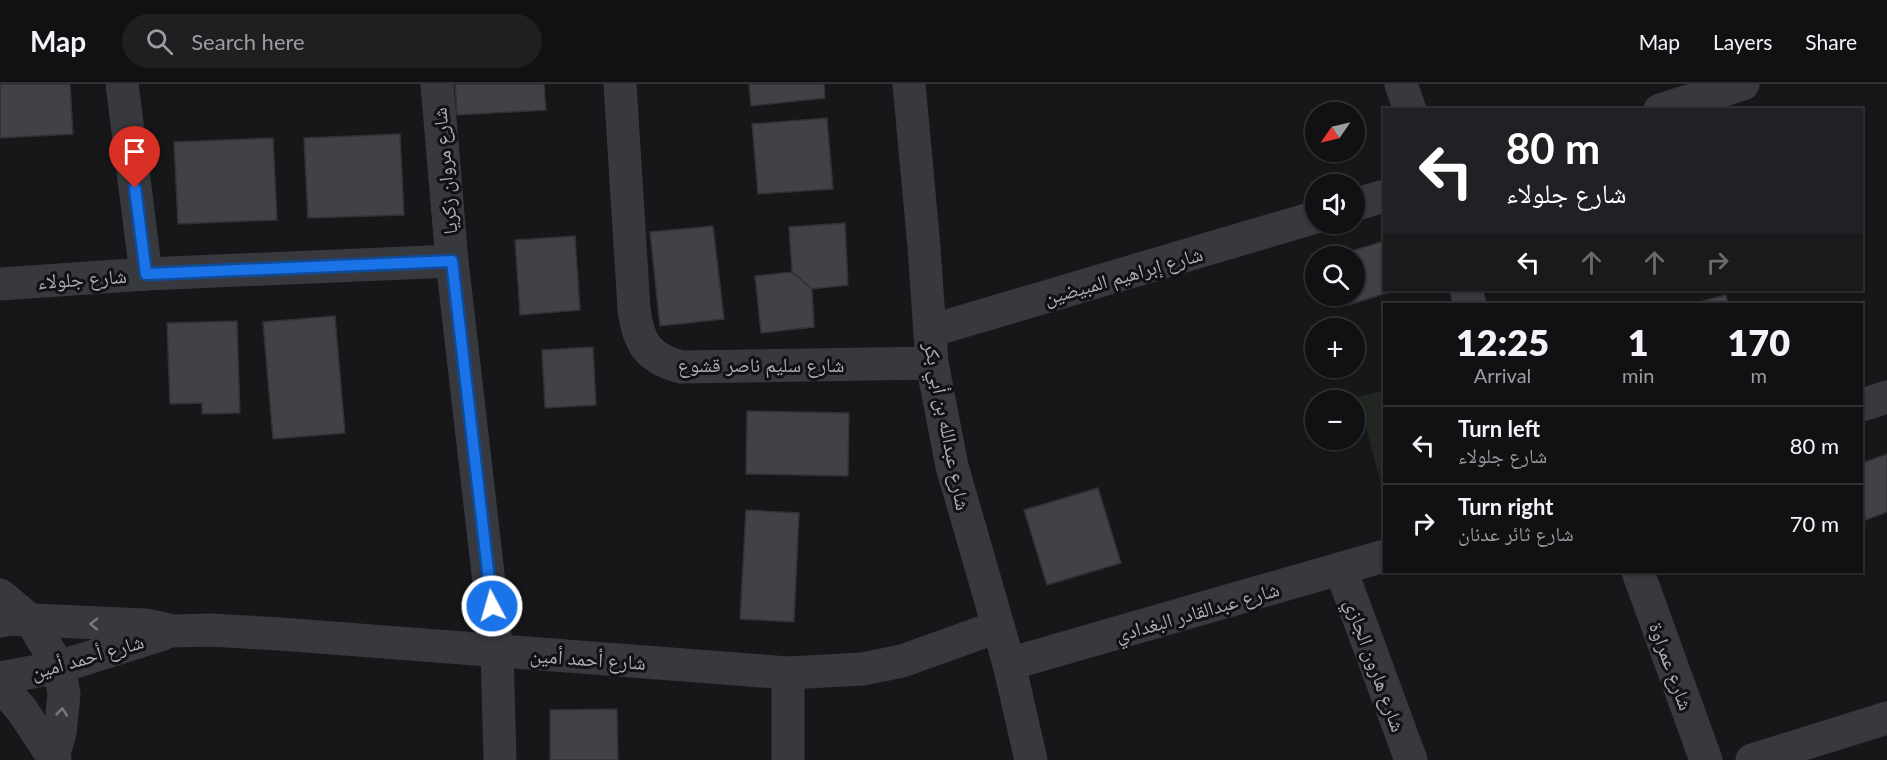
<!DOCTYPE html>
<html lang="en">
<head>
<meta charset="utf-8">
<style>
  :root { --surface:#111113; --page:#1e1f21; --text:#f1f3f6; --muted:#9c9da0; --line:#303133 }
  body { margin:0; font-family:Lato,"Noto Naskh Arabic",sans-serif; background:var(--page); color:var(--text); height:100vh; display:flex; flex-direction:column; font-size:22px; white-space:nowrap }
  * { box-sizing:border-box; margin:0 }
  p { font-size:20px; color:var(--muted) }
  .icon { flex:none; width:33px; height:33px; fill:none; stroke:currentColor; stroke-width:2; stroke-linecap:round; stroke-linejoin:round }
  .map { position:relative; flex:1; overflow:hidden }
  .panel { position:absolute; left:1383px; top:219px; width:480px; height:270px; display:flex; flex-direction:column; background:var(--surface); border-radius:0px; box-shadow:0 2px 4px #0004,0 0 0 2px var(--line) }
  .panel>* { flex:none }
  .hud { position:absolute; left:1383px; top:24px; width:480px; height:183px; border-radius:0px; box-shadow:0 2px 4px #0004,0 0 0 2px var(--line); background:#202124; color:#fff; overflow:hidden }
  .needle { width:39px; rotate:236deg }
  .buttons { position:absolute; left:1305px; top:18px; display:grid; gap:12px }
  .buttons a { display:grid; place-items:center; width:60px; height:60px; border-radius:50%; background:var(--surface); box-shadow:0 2px 4px #0004,0 0 0 2px var(--line); font-size:30px }
  .pin { position:absolute; display:grid; place-items:center; width:51px; height:51px; color:#fff; margin:-62px -26px; border-radius:50% 50% 50% 0; rotate:-45deg; box-shadow:0 0 6px #0007 }
  .pin .icon { rotate:45deg }
  .me { position:absolute; width:66px; margin:-33px; rotate:354deg; stroke-linejoin:round; filter:drop-shadow(0 0 4px #0008) }
  .turn { display:flex; align-items:center; gap:21px; height:126px; padding:0 24px; font-size:27px }
  .turn .icon { width:78px; height:78px; stroke-width:2.5 }
  .turn b { display:block; font-size:42px; line-height:51px }
  .lanes { display:flex; align-items:center; height:57px; padding:0 24px; background:#0003; justify-content:center; gap:30px; direction:ltr }
  .lanes .off { opacity:.35 }
  .eta { display:flex; justify-content:space-evenly; align-items:center; height:102px; text-align:center }
  .eta b { font-size:36px; font-weight:800; line-height:42px }
  ul { padding:0; list-style:none }
  li { display:flex; align-items:center; gap:18px; height:78px; padding:0 24px; border-top:2px solid var(--line) }
  li div { flex:1 }
  li b { display:block; font-size:22px }
  li em { font-style:normal }
  header { display:flex; align-items:center; gap:36px; box-sizing:border-box; height:84px; padding:0 30px; background:var(--surface); border-bottom:2px solid var(--line) }
  header strong { font-size:28px }
  nav { display:flex; gap:33px; margin-inline-start:auto; font-size:21px }
  .search { width:420px; height:54px; background:var(--page); display:flex; align-items:center; gap:15px; box-sizing:border-box; padding:0 21px; border-radius:33px; color:var(--muted); font-size:22px }
  .map>svg:first-child { display:block }
</style>
</head>
<body>
<header>
<strong>Map</strong>
<div class="search"><svg class="icon" aria-label="search" viewBox="0 0 24 24"><circle cx="10" cy="10" r="6"/><path d="M15 15l6 6"/></svg>Search here</div>
<nav><a>Map</a><a>Layers</a><a>Share</a></nav>
</header>
<div class="map">
<svg width="1887" height="676" viewBox="0 0 1887 676">
  <rect width="100%" height="100%" fill="#171719"/>
  <!-- green -->
  <path fill="#1f2720" d="M1384,306v105l-26,-98z"/>
  <!-- building -->
  <g fill="#414246" stroke="#313135" stroke-width="1.5">
    <path d="M0,0h70l3,50 -73,4z"/>
    <path d="M455,0h89l2,26 -89,5z"/>
    <path d="M749,0h75l1,14 -74,8z"/>
    <path d="M827,34l6,71 -75,5 -6,-70z"/>
    <path d="M400,50l4,81 -96,3 -4,-80z"/>
    <path d="M273,54l4,82 -99,4 -4,-82z"/>
    <path d="M845,139l3,62 -36,4 -20,-17 -3,-45z"/>
    <path d="M713,142l11,93 -64,7 -10,-94z"/>
    <path d="M575,152l5,74 -60,5 -5,-75z"/>
    <path d="M1384,157v49h12l-48,15 -3,-9h9v-40h-18z"/>
    <path d="M792,188l20,17 2,38 -53,6 -6,-57z"/>
    <path d="M1726,211l2,9h-36z"/>
    <path d="M335,232l10,117 -72,6 -10,-117z"/>
    <path d="M237,237l3,92 -38,1v-11l-32,1 -3,-81z"/>
    <path d="M593,263l3,58 -51,3 -3,-58z"/>
    <path d="M747,327l102,2 -1,63 -102,-2z"/>
    <path d="M1887,370v58l-21,8 -4,-14v-43z"/>
    <path d="M1098,404l23,75 -74,22 -23,-75z"/>
    <path d="M746,426l53,3 -5,109 -54,-3z"/>
    <path d="M617,625l1,51h-68v-50z"/>
  </g>
  <g fill="none" stroke-linecap="round" stroke-linejoin="round">
    <!-- minor -->
    <g stroke="#38393e" stroke-width="33">
      <path d="M122,0l24,190"/>
      <path d="M437,0l15,177 45,391 3,108"/>
      <path d="M620,0l14,225c4,33 13,49 47,58l251,-4"/>
      <path d="M909,0l15,163 8,116 20,103 57,198 22,96"/>
      <path d="M1401,0l9,26"/>
      <path d="M1660,26l83,-26"/>
      <path d="M1354,121l30,-9"/>
      <path d="M0,200l146,-10 306,-13"/>
      <path d="M1466,206l4,14"/>
      <path d="M930,247l386,-114"/>
      <path d="M1862,321l25,-8"/>
      <path d="M1341,486l70,190"/>
      <path d="M1638,488l68,188"/>
      <path d="M0,511l31,26 28,46 5,27 -4,39 -7,23"/>
      <path d="M0,537l10,-2 135,6 28,6 38,-1 69,4 508,39 75,-4 39,-8 95,-34"/>
      <path d="M1009,580l375,-108"/>
      <path d="M788,589v87"/>
      <path d="M0,594l59,-11 104,-33"/>
      <path d="M0,601l22,25 33,50"/>
      <path d="M1752,676l135,-42"/>
    </g>
  </g>
  <!-- one-way arrows -->
  <defs><path id="oneway-chevron" d="M-2-3.5L2.5 0L-2 3.5" fill="none" stroke-width="1.6" stroke-linecap="round" stroke-linejoin="round" transform="scale(1.5)"/></defs>
  <g stroke="#777982">
    <use href="#oneway-chevron" transform="translate(94 540) rotate(-179)"/>
    <use href="#oneway-chevron" transform="translate(62 628) rotate(-84)"/>
  </g>
  <g fill="none" stroke-linecap="round" stroke-linejoin="round">
    <!-- route casing -->
    <g stroke="#114b97" stroke-width="15">
      <path id="route" d="M135,104l11,86 306,-13 40,345"/>
    </g>
    <!-- route -->
    <use href="#route" stroke="#1a73e8" stroke-width="10"/>
  </g>
  <g text-anchor="middle" dominant-baseline="central" stroke-width="6" stroke-linejoin="round" paint-order="stroke">
    <!-- street labels -->
    <g font-size="20" fill="#aaaeb9" stroke="#121214">
      <text transform="translate(444 87) rotate(-95)">شارع مروان زكريا</text>
      <text transform="translate(1123 191) rotate(-16)">شارع إبراهيم المبيضين</text>
      <text transform="translate(82 194) rotate(-4)">شارع جلولاء</text>
      <text x="761" y="280">شارع سليم ناصر قشوع</text>
      <text transform="translate(948 342) rotate(79)">شارع عبدالله بن أبي بكر</text>
      <text transform="translate(1197 527) rotate(-16)">شارع عبدالقادر البغدادي</text>
      <text transform="translate(87 572) rotate(-16)">شارع أحمد أمين</text>
      <text transform="translate(588 574) rotate(4)">شارع أحمد أمين</text>
      <text transform="translate(1376 581) rotate(70)">شارع هارون الجازي</text>
      <text transform="translate(1672 582) rotate(70)">شارع عمراوة</text>
    </g>
  </g>
</svg>
<div class="buttons">
<a><svg class="needle" viewBox="-14 -14 28 28"><path d="M0-13l5 13h-10z" fill="#e53935"/><path d="M0 13l5-13h-10z" fill="#9c9da0"/></svg></a>
<a><svg class="icon" aria-label="sound" viewBox="0 0 24 24"><path d="M4 9h4l5-4v14l-5-4H4zM17 9q2 3 0 6"/></svg></a>
<a><svg class="icon" aria-label="search" viewBox="0 0 24 24"><circle cx="10" cy="10" r="6"/><path d="M15 15l6 6"/></svg></a>
<a>+</a>
<a>−</a>
</div>
<div class="pin" style="left:135px;top:104px;background:#d93025"><svg class="icon" aria-label="arrive" viewBox="0 0 24 24"><path d="M6 21V4h12l-3 4 3 4H6"/></svg></div>
<svg class="me" style="left:492px;top:522px" viewBox="-20 -20 40 40"><circle r="17" fill="#1a73e8" stroke="#fff" stroke-width="3"/><path d="M0-11L8 9 0 5-8 9z" fill="#fff"/></svg>
<div class="hud">
<div class="turn"><svg class="icon" aria-label="left" viewBox="0 0 24 24"><path d="M17 20v-9H6M10 6l-5 5 5 5"/></svg><div><b>80 m</b>شارع جلولاء</div></div>
<div class="lanes"><svg class="icon" aria-label="left" viewBox="0 0 24 24"><path d="M17 20v-9H6M10 6l-5 5 5 5"/></svg><svg class="icon off" aria-label="ahead" viewBox="0 0 24 24"><path d="M12 20V5M6 11l6-6 6 6"/></svg><svg class="icon off" aria-label="ahead" viewBox="0 0 24 24"><path d="M12 20V5M6 11l6-6 6 6"/></svg><svg class="icon off" aria-label="right" viewBox="0 0 24 24"><path d="M7 20v-9h11M14 6l5 5-5 5"/></svg></div>
</div>
<section class="panel">
<div class="eta">
<div><b>12:25</b><p>Arrival</p></div>
<div><b>1</b><p>min</p></div>
<div><b>170</b><p>m</p></div>
</div>
<ul>
<li><svg class="icon" aria-label="left" viewBox="0 0 24 24"><path d="M17 20v-9H6M10 6l-5 5 5 5"/></svg><div><b>Turn left</b><p>شارع جلولاء</p></div><em>80 m</em></li>
<li><svg class="icon" aria-label="right" viewBox="0 0 24 24"><path d="M7 20v-9h11M14 6l5 5-5 5"/></svg><div><b>Turn right</b><p>شارع ثائر عدنان</p></div><em>70 m</em></li>
</ul>
</section>
</div>
</body>
</html>
